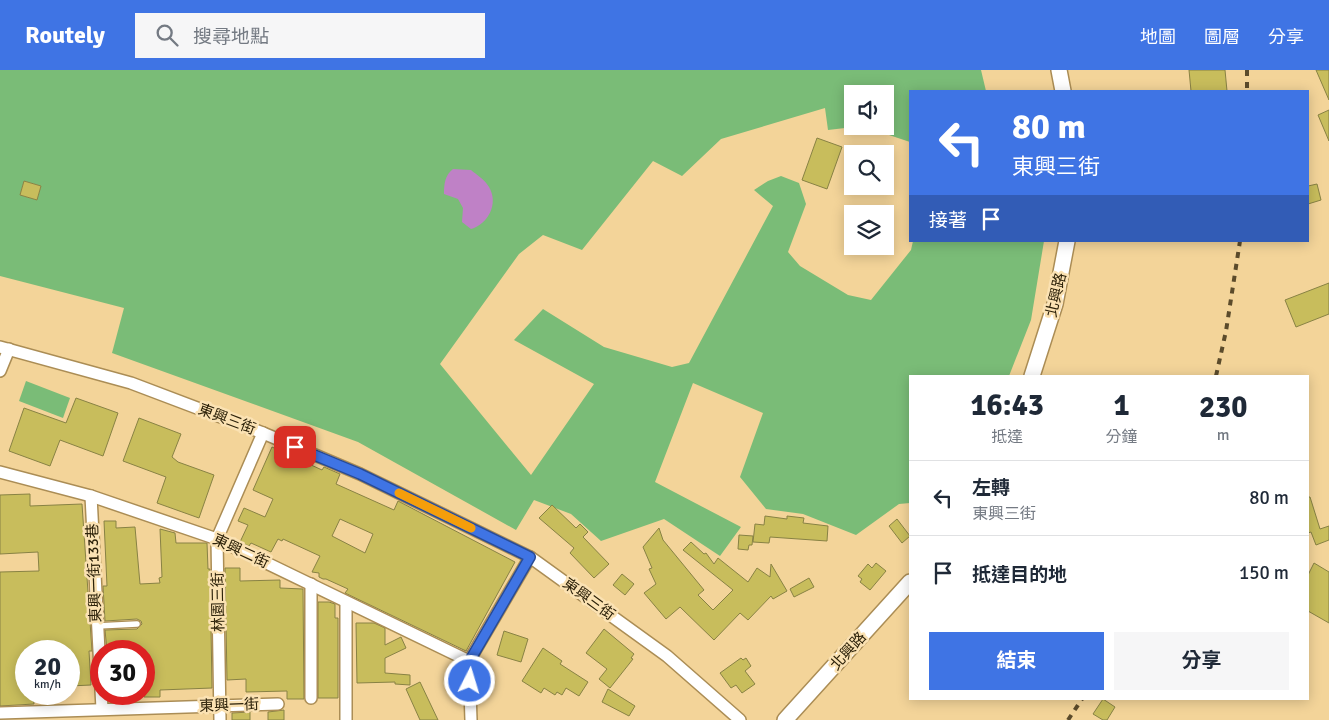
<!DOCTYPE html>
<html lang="zh-TW">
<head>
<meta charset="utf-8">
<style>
  :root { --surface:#fff; --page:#f6f6f7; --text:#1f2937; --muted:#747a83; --line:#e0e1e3; --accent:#3f74e4 }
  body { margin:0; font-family:Signika,"Noto Sans TC",sans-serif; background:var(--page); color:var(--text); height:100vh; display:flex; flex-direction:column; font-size:19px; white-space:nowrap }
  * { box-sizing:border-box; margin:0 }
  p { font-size:16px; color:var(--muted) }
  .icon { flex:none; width:28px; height:28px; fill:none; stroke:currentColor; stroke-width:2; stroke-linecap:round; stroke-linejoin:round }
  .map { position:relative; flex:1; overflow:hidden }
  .sheet { position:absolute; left:909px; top:305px; width:400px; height:325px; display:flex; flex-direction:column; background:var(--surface); border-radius:0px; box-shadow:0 2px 12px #0003 }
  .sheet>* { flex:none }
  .hud { position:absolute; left:909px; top:20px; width:400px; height:152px; border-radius:0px; box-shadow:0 2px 12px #0003; background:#3f74e4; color:#fff; overflow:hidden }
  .buttons { position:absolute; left:844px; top:15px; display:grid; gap:10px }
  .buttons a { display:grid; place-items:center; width:50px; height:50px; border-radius:0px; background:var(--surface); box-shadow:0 2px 12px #0003; font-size:25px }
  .speed { position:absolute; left:15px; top:570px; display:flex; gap:10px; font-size:25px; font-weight:700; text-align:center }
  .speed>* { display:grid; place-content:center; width:65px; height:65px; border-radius:50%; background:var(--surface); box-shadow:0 2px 12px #0003; line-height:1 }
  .speed small { font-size:12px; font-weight:400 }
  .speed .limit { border:8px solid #d22; background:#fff; color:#111 }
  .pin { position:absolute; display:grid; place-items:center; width:42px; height:42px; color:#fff; margin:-21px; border-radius:10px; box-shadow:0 2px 8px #0006 }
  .me { position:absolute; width:55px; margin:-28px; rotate:5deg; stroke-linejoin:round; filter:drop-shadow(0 0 4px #0008) }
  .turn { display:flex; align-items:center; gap:18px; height:105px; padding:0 20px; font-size:22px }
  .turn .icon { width:65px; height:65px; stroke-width:2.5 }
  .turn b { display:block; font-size:35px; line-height:42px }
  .then { display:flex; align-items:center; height:48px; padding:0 20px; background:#0003; gap:10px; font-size:19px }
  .eta { display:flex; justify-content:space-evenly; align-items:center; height:85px; text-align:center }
  .eta b { font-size:30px; font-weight:700; line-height:35px }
  .button { display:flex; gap:10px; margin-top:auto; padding:10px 20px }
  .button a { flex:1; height:58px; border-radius:0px; background:var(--accent); color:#fff; font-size:20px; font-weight:700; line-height:58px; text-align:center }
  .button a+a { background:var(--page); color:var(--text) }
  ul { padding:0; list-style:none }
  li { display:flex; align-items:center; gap:15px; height:75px; padding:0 20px; border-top:1px solid var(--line) }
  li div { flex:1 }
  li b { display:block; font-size:19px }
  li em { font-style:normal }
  header { display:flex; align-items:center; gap:30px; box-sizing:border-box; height:70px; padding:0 25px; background:var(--accent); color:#fff }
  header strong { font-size:24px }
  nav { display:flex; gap:28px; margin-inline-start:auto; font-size:18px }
  .search { width:350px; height:45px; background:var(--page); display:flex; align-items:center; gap:12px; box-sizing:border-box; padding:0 18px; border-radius:0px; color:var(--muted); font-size:19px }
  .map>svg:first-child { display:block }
</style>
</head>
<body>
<header>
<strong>Routely</strong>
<div class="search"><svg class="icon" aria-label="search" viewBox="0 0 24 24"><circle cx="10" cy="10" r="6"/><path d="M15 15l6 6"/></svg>搜尋地點</div>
<nav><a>地圖</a><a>圖層</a><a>分享</a></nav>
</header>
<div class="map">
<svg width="1329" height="650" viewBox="0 0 1329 650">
  <rect width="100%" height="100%" fill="#f3d499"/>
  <!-- green -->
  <g fill="#7abc77" fill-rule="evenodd">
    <path d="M0,0h981l5,21h-76v51l-48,-16 -34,4 -3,-22 -104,31 -39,37 -29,-15 -71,89 -39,-15 -24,19 -79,110 91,111 63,-91 -80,-44 29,-31 61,38 68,20 17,-4 84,-157 -19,-16 14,-9 13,-5 18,7 7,21 -18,48 12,14 48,29 23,5 40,-50 2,-9h131l-13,79 -22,56h-99v127l-11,1 -43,31 -53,-21 -37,-5 -26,-32 23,-64 -70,-30 -38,99 86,45 -21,29 -56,-37 -63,22 -30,-27 -37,-14 -18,30 -158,-88 -246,-89 12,-45 -124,-32zM852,24h33v32h-33zM24,111l17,5 -4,14 -17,-5z"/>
    <path d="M26,311l44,17 -7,20 -44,-17z"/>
  </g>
  <!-- water -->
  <path fill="#bf81c6" d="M453,99l18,1c6,5 14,10 18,17 10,17 -1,37 -18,42l-9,-7 1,-14 -5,-9 -14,-5c0,-10 1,-19 9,-25z"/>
  <!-- building -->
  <g fill="#c8bd5c" stroke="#888244" fill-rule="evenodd">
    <path d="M1189,0h36l2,21h-36z"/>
    <path d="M1316,0h13v30z"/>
    <path d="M1329,40v31l-11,-26z"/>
    <path d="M817,68l25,9 -15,42 -25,-9z"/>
    <path d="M24,111l17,5 -4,14 -17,-5z"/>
    <path d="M1317,114l4,16 -13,4v-18z"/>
    <path d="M1329,213v31l-33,13 -11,-27z"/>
    <path d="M76,328l42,15 -15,43 -43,-16 -10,26 -41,-15 15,-43 42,15z"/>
    <path d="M139,348l42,16 -9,23 6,5 36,13 -15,43 -42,-15 9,-26 -43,-16z"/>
    <path d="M272,377l50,23 2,-3 16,7 -4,10 58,26 4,-9 117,61 -49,89 -121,-58 3,-4 -22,-10h-3l-4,-2v-4l-7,-1 8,-16 -37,-17 -1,2 -4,-2 -7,13 -20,-9 -2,3 -9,-4 8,-17 -10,-4 6,-13 21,9 8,-18 -20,-9zM340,449l33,15 -8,19 -33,-17z"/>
    <path d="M30,424v12l52,-2 10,147h-3l2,34 -22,1v-35h-45l2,43h7l1,10 -34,2v-134l39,-1 -1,-19 -38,2v-59z"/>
    <path d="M1308,427h2l10,32 9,-3v14l-13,5 -5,-13 -3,1z"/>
    <path d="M552,435l24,23 4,-4 8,8 -5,5 26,27 -15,14 -24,-25 4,-5 -35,-30z"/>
    <path d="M765,446l22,3v-3l17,2 -1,5 25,3 -1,15 -57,-4 -1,6 -16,-1 2,-18 9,1z"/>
    <path d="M897,449l13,17 -8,7 -13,-17z"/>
    <path d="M104,451h12v7l19,-1 5,57 20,-1 -1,-5 3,-1 -2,-48 15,4 1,10h31l1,26h2l2,119 -52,2v7h-16v-46h-37l-2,-21 32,-1 5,-5 -1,-3 -4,-2 -32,2 -2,-35h4z"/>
    <path d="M659,458l4,12 41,50 -6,5 15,15 20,-20 -50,-40 8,-8 13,12 2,-1 8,11 4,-6 30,24 9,-14 13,9 1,-13 16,27 -14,8 -2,-3 -23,24 -8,-7 -26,27 -34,-33 -14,12 -22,-26 12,-9 -7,-15 3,-1 -9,-21z"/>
    <path d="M739,465l14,1 -1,9h-3l-1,5 -10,-1z"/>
    <path d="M876,493l10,8 -16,19 -10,-8 2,-3 -4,-3 10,-12 4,4z"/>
    <path d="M1314,493l15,9v51l-21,-12v-36z"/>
    <path d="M225,498h15v13l40,-1v8l23,1 1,110h-17v-8l-41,1v-13l-19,1z"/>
    <path d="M622,504l12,10 -9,11 -12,-10z"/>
    <path d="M809,508l5,9 -20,10 -4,-8z"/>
    <path d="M318,532h11l6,2v14h3v80h-20z"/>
    <path d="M356,553h18l11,5v17l16,-8 5,11 -21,10v15l25,2v10l-15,-1v-2l-38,1z"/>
    <path d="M604,559l30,25 -3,4 2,1 -23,29 -11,-9 8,-10 -21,-16z"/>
    <path d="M504,561l24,8 -7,23 -24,-7z"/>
    <path d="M543,578l19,13 -2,3 28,18 -9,14 -13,-8 -4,7 -5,-3 -2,3 -11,-7 -3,5 -19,-12z"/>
    <path d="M741,588l2,2 3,-2 5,8 -6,5 10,13 -13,9 -6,-8 -5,3 -11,-15z"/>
    <path d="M420,612l18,38h-18l-14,-31z"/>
    <path d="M608,619l27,17 -6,10 -27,-14z"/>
    <path d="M1103,629l12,8 -8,13h-4l-10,-6z"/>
    <path d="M284,640v10h-16v-8z"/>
    <path d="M250,642v8h-18v-7z"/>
  </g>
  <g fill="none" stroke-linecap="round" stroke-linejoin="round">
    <!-- service casing -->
    <g stroke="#ab8d55" stroke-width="8">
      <path id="service" d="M97,556l40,-2"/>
    </g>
    <!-- minor casing -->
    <g stroke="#ab8d55" stroke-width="14">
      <g id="minor">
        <path d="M0,277l131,36 132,50 97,41 170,83 137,99 73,64"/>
        <path d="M0,301l9,-22"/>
        <path d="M0,402l91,24 126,43 252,122"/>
        <path d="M91,426l11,213"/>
        <path d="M311,514v114"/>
        <path d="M346,532v118"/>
        <path d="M0,643l278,-9"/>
        <path d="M220,650l-3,-181 46,-106"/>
        <path d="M471,650l-2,-59 61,-104"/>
      </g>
    </g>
    <!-- tertiary casing -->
    <g stroke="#ab8d55" stroke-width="18">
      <g id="tertiary">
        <path d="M1059,0l4,21"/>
        <path d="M1032,306l23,-72 12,-63"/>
        <path d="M785,650l125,-138"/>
      </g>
    </g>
    <!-- service -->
    <use href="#service" stroke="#fff" stroke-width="5.5"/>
    <!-- minor -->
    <use href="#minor" stroke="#fff" stroke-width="11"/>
    <!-- tertiary -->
    <use href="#tertiary" stroke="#fff" stroke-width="15"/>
    <!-- rail -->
    <g stroke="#5b4b2b" stroke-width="4" stroke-dasharray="6 6" stroke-linecap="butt">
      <path d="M1247,0v21"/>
      <path d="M1216,306l10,-45 14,-90"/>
      <path d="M1068,650l14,-21"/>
    </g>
  </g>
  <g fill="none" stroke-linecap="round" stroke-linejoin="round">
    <!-- route casing -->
    <g stroke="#294b94" stroke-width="12">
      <path id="route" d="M295,377l65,27 170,83 -61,105 1,19"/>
    </g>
    <!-- route -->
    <use href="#route" stroke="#3f74e4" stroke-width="9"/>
    <!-- slow -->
    <path stroke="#f59e0b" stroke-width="9" d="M399,423l72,35"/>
  </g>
  <g text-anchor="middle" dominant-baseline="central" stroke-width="5" stroke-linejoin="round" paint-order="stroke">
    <!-- street labels -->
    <g font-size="15" fill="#2c2109" stroke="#fbe2b3">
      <text transform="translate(1056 225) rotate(-77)">北興路</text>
      <text transform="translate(227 349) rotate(21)">東興三街</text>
      <text transform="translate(241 481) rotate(25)">東興二街</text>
      <text transform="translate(94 503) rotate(-92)">東興一街133巷</text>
      <text transform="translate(589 529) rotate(36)">東興三街</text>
      <text transform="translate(218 532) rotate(-91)">林園三街</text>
      <text transform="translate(848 581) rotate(-48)">北興路</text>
      <text transform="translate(229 635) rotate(-2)">東興一街</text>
    </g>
  </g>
</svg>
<div class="buttons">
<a><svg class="icon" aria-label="sound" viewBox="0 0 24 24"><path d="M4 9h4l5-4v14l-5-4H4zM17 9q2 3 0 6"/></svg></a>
<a><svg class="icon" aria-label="search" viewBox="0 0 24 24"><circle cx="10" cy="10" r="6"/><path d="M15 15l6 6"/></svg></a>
<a><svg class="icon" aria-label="layers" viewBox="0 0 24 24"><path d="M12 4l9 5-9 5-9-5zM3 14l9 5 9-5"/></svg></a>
</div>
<div class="speed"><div>20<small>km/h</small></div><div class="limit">30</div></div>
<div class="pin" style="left:295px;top:377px;background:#d93025"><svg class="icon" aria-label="arrive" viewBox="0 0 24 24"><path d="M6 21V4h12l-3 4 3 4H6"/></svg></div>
<svg class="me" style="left:470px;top:611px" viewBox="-20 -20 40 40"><circle r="17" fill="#3f74e4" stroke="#fff" stroke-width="3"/><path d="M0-11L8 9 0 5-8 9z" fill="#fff"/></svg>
<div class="hud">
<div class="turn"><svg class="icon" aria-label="left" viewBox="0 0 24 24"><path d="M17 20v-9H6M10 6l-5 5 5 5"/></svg><div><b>80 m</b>東興三街</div></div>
<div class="then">接著<svg class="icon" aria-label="arrive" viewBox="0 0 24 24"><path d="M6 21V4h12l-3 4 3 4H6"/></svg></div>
</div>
<section class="sheet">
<div class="eta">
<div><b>16:43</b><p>抵達</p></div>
<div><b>1</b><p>分鐘</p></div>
<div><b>230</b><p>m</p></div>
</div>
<ul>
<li><svg class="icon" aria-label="left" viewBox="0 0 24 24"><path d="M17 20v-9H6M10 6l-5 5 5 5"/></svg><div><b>左轉</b><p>東興三街</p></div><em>80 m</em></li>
<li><svg class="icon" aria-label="arrive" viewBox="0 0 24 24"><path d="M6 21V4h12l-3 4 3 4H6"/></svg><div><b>抵達目的地</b></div><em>150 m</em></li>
</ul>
<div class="button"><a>結束</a><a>分享</a></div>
</section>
</div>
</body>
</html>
